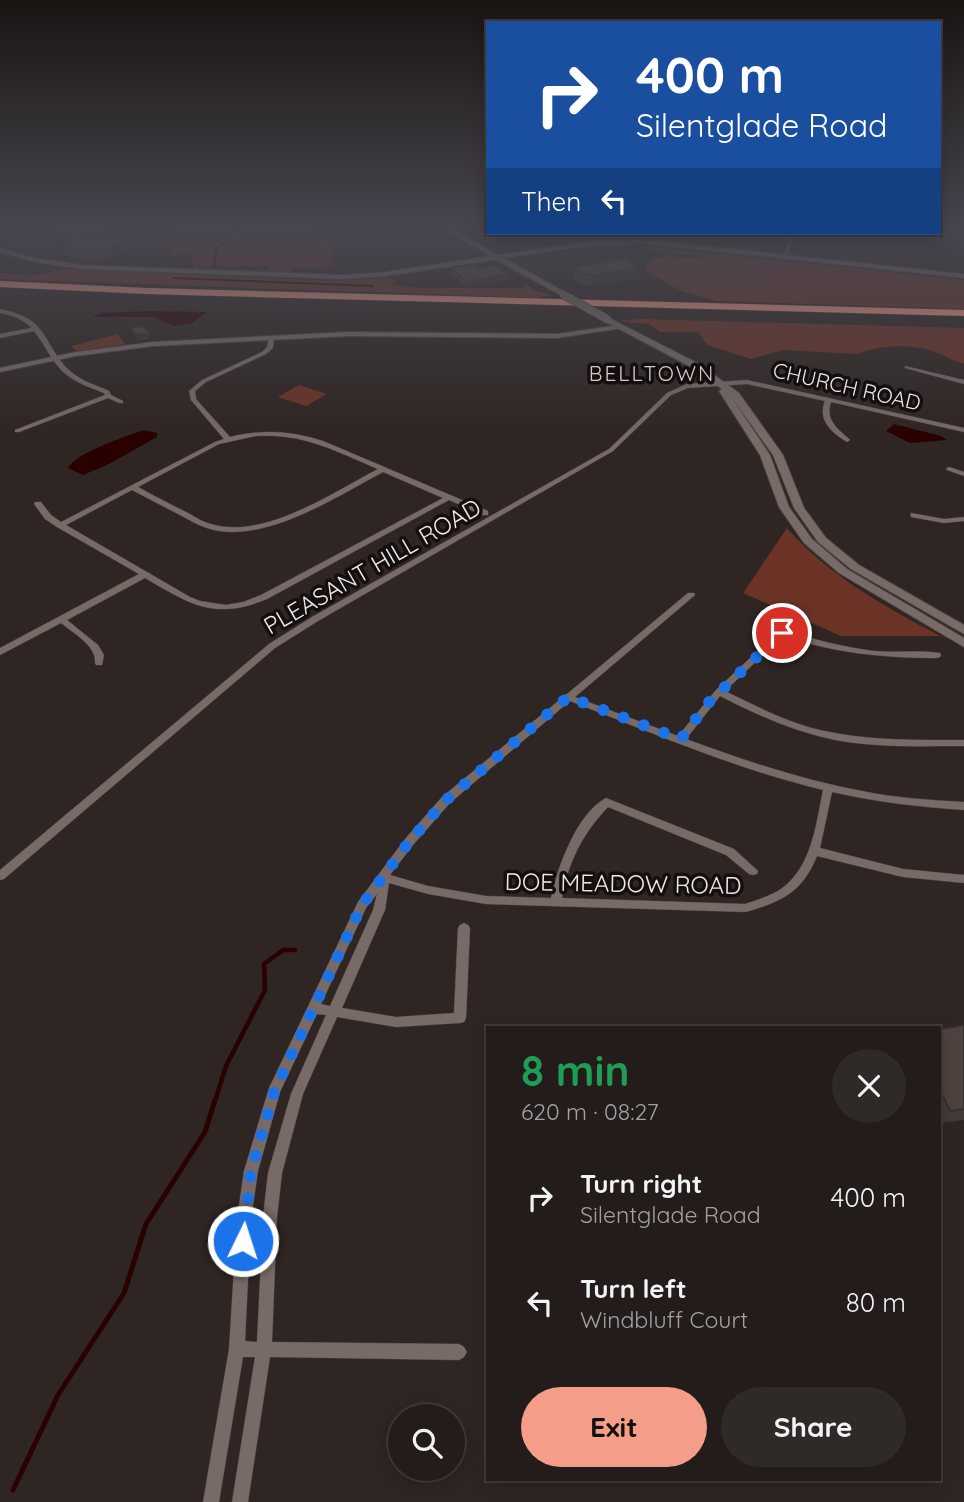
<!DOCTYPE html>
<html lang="en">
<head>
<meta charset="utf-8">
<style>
  :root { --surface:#231c1a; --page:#2f2927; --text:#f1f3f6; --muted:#a3a1a2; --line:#403a39; --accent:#f49e89 }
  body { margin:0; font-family:Quicksand,sans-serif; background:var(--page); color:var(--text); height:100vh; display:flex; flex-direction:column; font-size:26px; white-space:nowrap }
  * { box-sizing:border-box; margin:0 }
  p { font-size:23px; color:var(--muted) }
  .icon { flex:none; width:38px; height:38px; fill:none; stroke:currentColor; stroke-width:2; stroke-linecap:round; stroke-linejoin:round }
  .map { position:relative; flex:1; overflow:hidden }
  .panel { position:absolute; left:486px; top:1026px; width:455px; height:455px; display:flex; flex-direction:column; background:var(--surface); border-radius:0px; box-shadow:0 4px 18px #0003,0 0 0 2px var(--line) }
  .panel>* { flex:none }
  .guide { position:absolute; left:486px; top:21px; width:455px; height:214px; border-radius:0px; box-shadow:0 4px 18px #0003,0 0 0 2px var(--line); background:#1a4fa0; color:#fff; overflow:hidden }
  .buttons { position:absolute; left:388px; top:1404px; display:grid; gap:14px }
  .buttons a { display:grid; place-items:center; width:77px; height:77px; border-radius:50%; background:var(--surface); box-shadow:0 4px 18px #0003,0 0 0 2px var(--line); font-size:35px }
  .pin { position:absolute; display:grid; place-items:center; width:60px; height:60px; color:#fff; margin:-30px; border:4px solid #fff; border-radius:50%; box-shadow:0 2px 7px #0007 }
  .me { position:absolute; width:77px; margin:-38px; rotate:4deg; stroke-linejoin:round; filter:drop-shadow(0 0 5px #0008) }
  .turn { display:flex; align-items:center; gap:24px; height:147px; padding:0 35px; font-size:32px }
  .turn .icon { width:91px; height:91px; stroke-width:2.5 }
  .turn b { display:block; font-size:49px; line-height:60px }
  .then { display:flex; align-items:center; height:66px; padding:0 35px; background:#0003; gap:14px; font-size:26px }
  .round { display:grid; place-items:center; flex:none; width:74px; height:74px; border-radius:37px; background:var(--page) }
  .overview { display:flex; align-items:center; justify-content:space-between; height:119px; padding:0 35px }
  h1 { font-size:42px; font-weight:700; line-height:52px; color:#1e9e55 }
  .action { display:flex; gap:14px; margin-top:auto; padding:14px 35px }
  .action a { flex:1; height:80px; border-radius:42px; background:var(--accent); color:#111; font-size:28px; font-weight:700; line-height:80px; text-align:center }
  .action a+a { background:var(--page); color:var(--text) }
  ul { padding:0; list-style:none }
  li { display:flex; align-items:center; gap:21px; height:105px; padding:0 35px }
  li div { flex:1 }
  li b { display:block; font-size:26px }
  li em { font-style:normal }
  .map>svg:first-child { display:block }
</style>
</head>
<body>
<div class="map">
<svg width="964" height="1502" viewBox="0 0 964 1502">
  <rect width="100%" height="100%" fill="#2f2522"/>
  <!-- green -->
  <g fill="#6b3326">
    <path d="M43,227h68c-18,21 -47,11 -68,0z"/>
    <path d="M173,227h139l-3,2 28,19 -5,3 3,1 -6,16 -36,-1 -3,5 -21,-1v-5h-71v3l-3,-1 -6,-15 -17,3 -5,-17z"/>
    <path d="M653,247l311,33v29l-248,-8 -35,-10 -37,-21c17,-26 38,-6 57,-14l-73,-8z"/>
    <path d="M64,269l268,12 57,-3 7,3 -4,3 26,4h104l4,-4 10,7 15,4 -14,3 -537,-19v-6l36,2z"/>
    <path d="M644,319l320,9v36c-10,-3 -17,-7 -26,-11 -22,-9 -58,-9 -79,1l-76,-4 -32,9 -44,-14 -9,-13h-38l-11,-8 -24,-2 -5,-2z"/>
    <path d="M118,334l7,10 -48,7 -6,-5z"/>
    <path d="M299,385l28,9 -21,12 -28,-9z"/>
    <path d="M787,528c42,48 97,78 153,108h-99l-98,-43z"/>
  </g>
  <!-- water -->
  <g fill="#280100">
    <path d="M149,311l58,1 -15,11 -18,3 -20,-9h-62l10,-4z"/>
    <path d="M894,424l47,12 6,4 -37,3 -24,-12z"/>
    <path d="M144,430l13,3v4l-48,27 -26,11 -15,-7c7,-15 59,-32 76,-38z"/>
  </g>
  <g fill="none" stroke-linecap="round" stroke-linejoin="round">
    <!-- stream-far2 -->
    <g stroke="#280100" stroke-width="2">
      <path d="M214,266l2,-17 22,-19 -8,-3"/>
      <path d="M173,278l200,8"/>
    </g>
    <!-- stream-far1 -->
    <path stroke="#280100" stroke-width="4.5" d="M215,1101l11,-35 39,-76 -1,-26 19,-14h12"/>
    <!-- stream -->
    <path stroke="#280100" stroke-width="5" d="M13,1490l45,-95 66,-102 22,-69 59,-92 10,-32"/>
    <!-- minor casing -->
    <g stroke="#4b423f" stroke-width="1">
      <g id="minor">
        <path d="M792,233h4l-9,23 -4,1z"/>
        <path d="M0,309c14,3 29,7 39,19 10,12 17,31 31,43 11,10 26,14 39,20l2,4 12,6v2h-4l-11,-5 -89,34h-4v-2l90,-35 -1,-2c-12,-5 -25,-9 -36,-17 -15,-11 -22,-30 -34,-45l-34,7v-4l32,-6c-10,-9 -19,-13 -32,-15z"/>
        <path d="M269,337l5,1 -1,10 -7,6 -60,28 -11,9 1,8 34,38c32,-8 61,-6 93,4l165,70v4h-6l-33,-15 -182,99c-53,22 -77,5 -122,-21l-78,42 31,25 6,10 -2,10h-6l-1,-2c2,-17 -22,-30 -34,-40l-61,32v-7l139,-74 -82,-47 -12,-8 -11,-15 1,-2h6l10,13 10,7 154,-80 9,-3 -33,-39 -2,-9 13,-11 60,-28 5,-5zM256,436c48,-3 79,15 122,33 -46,24 -114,71 -167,55 -9,-2 -17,-8 -25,-12 -16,-8 -32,-16 -48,-25l81,-43zM383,472l60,26 -182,97 -18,7 -17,3 -26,-4 -10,-4 -124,-72 66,-35c16,8 32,17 48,25 8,4 16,9 24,12 55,21 132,-30 179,-55z"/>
        <path d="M905,366l59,14v4l-59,-16z"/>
        <path d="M747,380l217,48v4l-133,-30c-6,18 6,26 18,37l1,1 -3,2c-15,-9 -30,-22 -22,-41l-78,-17 -59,4 -17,7 -58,56 -295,170 -43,27 -271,231 -4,1v-10l269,-226 43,-27 297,-168 58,-56 20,-9z"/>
        <path d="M949,467l15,5v4l-17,-6 -1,-1z"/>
        <path d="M911,513l33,6 20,-2v4l-20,2 -33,-6z"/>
        <path d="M688,593h6l1,2 -120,102 103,39 38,-46 63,-59 3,-1c31,9 60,17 92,21 22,2 45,-1 66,2l1,2 -1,2 -3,1c-54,0 -102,-5 -154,-22l-58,55c31,15 61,31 95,39 47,11 96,10 144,10v6c-43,0 -86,2 -129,-6 -40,-8 -78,-25 -115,-44l-34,43c57,21 116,41 176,52 34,7 68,9 102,11v8c-45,-3 -88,-8 -132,-18l-12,56 83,21 61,6v8l-61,-6 -86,-21c-15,37 -36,46 -72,56l-259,-8 -58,-10 -39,-11 -4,27 -43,98 54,9 58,-4 4,-85 2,-3 4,-2 4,2 2,3 -4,90 -2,4 -4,1 -64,4 -59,-10 -34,77 -21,79 -5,44 -5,125 187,2 5,3 3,5 -3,5 -5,3 -189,-3 -22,145h-16l23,-145h-12l-24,145h-16l26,-153 8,-130 7,-48 25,-83 89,-186 47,-63 37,-42 121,-100 1,-2 3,-1zM570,701c83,32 166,68 253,89 -7,34 -11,77 -42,99 -11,7 -24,11 -36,15l-183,-6c6,-36 21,-65 46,-91l118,48 23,19 4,1 4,-1 1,-3 -24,-22 -128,-51c-29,15 -49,70 -55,100l-65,-2 -58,-10 -38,-11 23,-30 37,-42zM377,894l-4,16 -43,96 -9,-2 45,-96zM317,1014l9,1 -35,79 -23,79 -5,44 -6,125 -12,-1 6,-122 7,-48 22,-79z"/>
      </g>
    </g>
    <!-- tertiary casing -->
    <g stroke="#4b423f" stroke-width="2">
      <path id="tertiary" d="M620,325l4,2 -2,1 -65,10 -208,-2 -196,10 -77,10 -76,16v-4l76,-16 77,-10 196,-10 208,2z"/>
    </g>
    <!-- secondary casing -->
    <g stroke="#4b423f" stroke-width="2">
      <g id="secondary">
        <path d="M440,227h8l50,28 95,-14 54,-1 317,34v4l-317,-34 -54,1 -89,13 63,35v4h-3l-68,-37 -111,16 -43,3 -260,-10 -48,-7 -34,-10v-4l35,10 47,7 260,10 43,-3 105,-16z"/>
        <path d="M607,317l92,47 40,29 44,62 21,53 22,30 33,27 105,60v9l-113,-65 -33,-27 -24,-34 -21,-53 -43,-60 40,60 19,52 23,32 35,30 117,69v9l-125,-74 -35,-30 -25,-36 -19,-52 -41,-64 3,-2 -29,-21 -89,-47 -1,-2z"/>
      </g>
    </g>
    <!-- motorway casing -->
    <g stroke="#4b423f" stroke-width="1">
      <path id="motorway" d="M0,281l147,7 817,22v6l-817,-22 -147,-7z"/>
    </g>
    <!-- minor -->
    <use href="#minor" fill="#776a67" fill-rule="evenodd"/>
    <!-- tertiary -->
    <use href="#tertiary" fill="#776a67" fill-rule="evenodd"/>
    <!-- secondary -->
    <use href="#secondary" fill="#776a67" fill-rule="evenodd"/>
    <!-- motorway -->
    <use href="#motorway" fill="#fc9d87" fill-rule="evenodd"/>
    <!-- secondary-bridge casing -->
    <g stroke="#4b423f" stroke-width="9" stroke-linecap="butt">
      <path id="secondary-bridge" d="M564,295l43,24"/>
    </g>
    <!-- secondary-bridge -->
    <use href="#secondary-bridge" stroke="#776a67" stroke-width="8"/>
  </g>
  <!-- wall -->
  <g fill="#443a37">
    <path d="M125,240l2,10 -26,11 -37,-5 -2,-10z"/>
    <path d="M451,268l30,1 28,5v5l-43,8 -15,-14z"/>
    <path d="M574,268h64l-1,10 -45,8 -9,-1 -10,-7z"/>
    <path d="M964,1025v95l-22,3 -2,-5v-89z"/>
  </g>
  <!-- shaded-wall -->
  <g fill="#372f2d">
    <path d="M125,240l2,10 -26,11 -3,-9z"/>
    <path d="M638,268l-1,10 -45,8 1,-11z"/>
    <path d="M509,274v5l-43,8v-5z"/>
    <path d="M149,333l1,6 -12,2 -2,-6z"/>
  </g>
  <!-- building -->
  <g fill="#4f4340" stroke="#372f2d" stroke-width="2">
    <path d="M90,235l35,5 -27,12 -36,-6z"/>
    <path d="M624,259l14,9 -45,7 -9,-1 -10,-6z"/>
    <path d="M475,264l6,5 13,-4 15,9 -43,8 -15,-14z"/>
    <path d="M143,326l6,7 -13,2 -5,-7z"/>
    <path d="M964,1025v84l-14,2 -10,-21v-61z"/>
  </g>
  <!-- sky -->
  <linearGradient id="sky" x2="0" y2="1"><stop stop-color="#1a1413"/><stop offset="0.52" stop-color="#47464f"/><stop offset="1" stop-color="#47464f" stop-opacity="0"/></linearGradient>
  <rect width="964" height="437" fill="url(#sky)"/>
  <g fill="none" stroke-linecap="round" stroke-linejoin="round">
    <!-- route -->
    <path stroke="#1a73e8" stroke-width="12" stroke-dasharray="0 21.6" d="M243,1241l8,-70 23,-79 88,-187 47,-63 37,-42 122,-103 113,42 26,-35 75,-71"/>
  </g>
  <g text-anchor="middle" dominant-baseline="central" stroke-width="7" stroke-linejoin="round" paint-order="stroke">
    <!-- far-neighbourhood labels -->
    <g font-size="21" letter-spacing="2" fill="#d6c8c4" stroke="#140f0e">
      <text x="652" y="373">BELLTOWN</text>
    </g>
    <!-- far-street labels -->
    <g font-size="21" fill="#efe7e5" stroke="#140f0e">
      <text transform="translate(847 386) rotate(13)">CHURCH ROAD</text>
    </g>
    <!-- street labels -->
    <g font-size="24" fill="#efe7e5" stroke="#140f0e">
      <text transform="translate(372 566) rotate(-30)">PLEASANT HILL ROAD</text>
      <text transform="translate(623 883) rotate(1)">DOE MEADOW ROAD</text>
    </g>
  </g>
</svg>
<div class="buttons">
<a><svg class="icon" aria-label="search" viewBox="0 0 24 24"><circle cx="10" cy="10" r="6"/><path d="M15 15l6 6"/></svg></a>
</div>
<div class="pin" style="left:782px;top:633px;background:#d93025"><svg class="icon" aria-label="arrive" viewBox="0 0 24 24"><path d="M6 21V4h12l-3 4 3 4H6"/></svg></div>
<svg class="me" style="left:243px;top:1241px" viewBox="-20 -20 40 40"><circle r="17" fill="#1a73e8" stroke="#fff" stroke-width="3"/><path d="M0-11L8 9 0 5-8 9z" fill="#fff"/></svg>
<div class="guide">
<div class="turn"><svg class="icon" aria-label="right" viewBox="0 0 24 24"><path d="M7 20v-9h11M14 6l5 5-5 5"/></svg><div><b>400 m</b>Silentglade Road</div></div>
<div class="then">Then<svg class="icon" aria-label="left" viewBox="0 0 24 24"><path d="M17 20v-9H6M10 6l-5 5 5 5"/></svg></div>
</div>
<section class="panel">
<div class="overview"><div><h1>8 min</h1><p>620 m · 08:27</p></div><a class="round"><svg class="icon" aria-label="close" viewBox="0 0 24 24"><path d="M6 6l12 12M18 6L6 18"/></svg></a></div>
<ul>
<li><svg class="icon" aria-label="right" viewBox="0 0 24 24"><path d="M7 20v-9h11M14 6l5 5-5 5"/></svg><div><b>Turn right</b><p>Silentglade Road</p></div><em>400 m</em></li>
<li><svg class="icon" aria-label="left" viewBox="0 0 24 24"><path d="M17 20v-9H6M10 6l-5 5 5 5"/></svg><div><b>Turn left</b><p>Windbluff Court</p></div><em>80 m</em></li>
</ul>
<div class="action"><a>Exit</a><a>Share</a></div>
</section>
</div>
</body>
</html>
